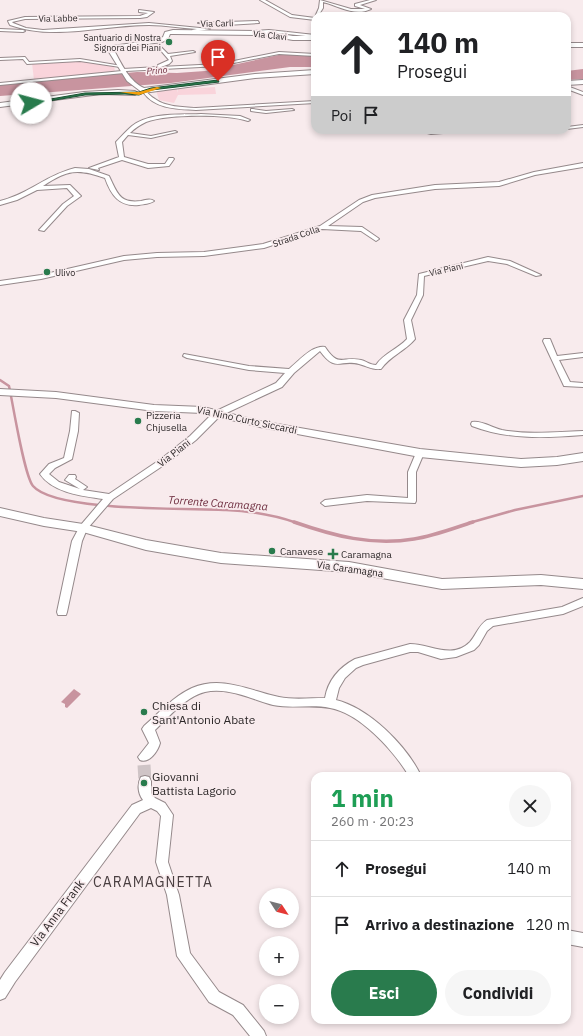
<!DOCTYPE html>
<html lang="it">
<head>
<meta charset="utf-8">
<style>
  :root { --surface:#fff; --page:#f6f6f6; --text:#202124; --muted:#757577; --line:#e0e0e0; --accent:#297b4d }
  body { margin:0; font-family:"IBM Plex Sans",sans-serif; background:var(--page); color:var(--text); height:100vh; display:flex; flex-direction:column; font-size:15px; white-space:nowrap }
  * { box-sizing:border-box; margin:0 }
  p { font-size:13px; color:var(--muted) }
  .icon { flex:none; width:22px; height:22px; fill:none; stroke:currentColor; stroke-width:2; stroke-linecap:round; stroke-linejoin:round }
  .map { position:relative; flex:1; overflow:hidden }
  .details { position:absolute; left:311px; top:772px; width:260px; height:252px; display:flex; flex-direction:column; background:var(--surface); border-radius:12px; box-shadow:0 2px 6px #0003 }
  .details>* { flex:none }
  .guide { position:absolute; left:311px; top:12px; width:260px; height:122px; border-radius:12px; box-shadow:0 2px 6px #0003; background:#fff; color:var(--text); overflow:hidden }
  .needle { width:26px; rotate:126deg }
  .fabs { position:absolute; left:259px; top:888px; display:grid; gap:8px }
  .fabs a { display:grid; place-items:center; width:40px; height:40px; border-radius:50%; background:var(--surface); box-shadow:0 2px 6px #0003; font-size:20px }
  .pin { position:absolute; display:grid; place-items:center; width:34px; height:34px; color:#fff; margin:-41px -17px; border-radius:50% 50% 50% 0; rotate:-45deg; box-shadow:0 0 4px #0007 }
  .pin .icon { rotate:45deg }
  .me { position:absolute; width:44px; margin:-22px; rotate:82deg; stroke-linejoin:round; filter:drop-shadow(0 0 3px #0008) }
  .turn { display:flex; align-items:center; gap:14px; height:84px; padding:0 20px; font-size:18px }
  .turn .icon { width:52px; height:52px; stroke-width:2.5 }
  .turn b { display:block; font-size:28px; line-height:34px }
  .then { display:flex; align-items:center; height:38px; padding:0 20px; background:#0003; gap:8px; font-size:15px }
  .round { display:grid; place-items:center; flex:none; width:42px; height:42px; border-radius:21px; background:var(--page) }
  .headline { display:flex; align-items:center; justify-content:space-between; height:68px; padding:0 20px }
  h1 { font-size:24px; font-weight:800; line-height:30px; color:#1e9e55 }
  .button { display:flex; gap:8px; margin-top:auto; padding:8px 20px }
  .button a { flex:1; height:46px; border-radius:24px; background:var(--accent); color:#fff; font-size:16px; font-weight:800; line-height:46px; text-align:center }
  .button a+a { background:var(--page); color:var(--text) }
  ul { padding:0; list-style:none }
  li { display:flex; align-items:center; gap:12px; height:56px; padding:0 20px; border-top:1px solid var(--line) }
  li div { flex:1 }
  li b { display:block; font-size:15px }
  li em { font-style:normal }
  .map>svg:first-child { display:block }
</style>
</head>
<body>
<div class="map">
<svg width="583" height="1036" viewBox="0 0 583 1036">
  <rect width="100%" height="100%" fill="#f8ebed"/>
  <!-- green -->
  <g fill="#f9d4db">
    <path d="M80,60l34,5 1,7 -81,8 -2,-17z"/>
    <path d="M215,87l1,7 -38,1 -4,8 -15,-3 -3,-10 21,-2 1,5v-4z"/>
  </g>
  <!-- water -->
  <g fill="#c8949f">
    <path d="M283,54l32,1v12h-25l-119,16 -171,13v-11l137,-13 40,1 28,-2z"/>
    <path d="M583,69v10l-16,1v-9z"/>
    <path d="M74,689l7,5 -14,14 -2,-1v-3l-4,-2z"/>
  </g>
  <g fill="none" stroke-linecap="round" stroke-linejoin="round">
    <!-- stream-far2 -->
    <path stroke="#c8949f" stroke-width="1.5" d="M214,47l6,16"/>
    <!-- stream-far1 -->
    <g stroke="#c8949f" stroke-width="2.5">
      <path d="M0,380l9,6c4,18 15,89 24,100 22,26 156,22 193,24 24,1 48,5 71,13"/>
      <path d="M469,523l46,-13 68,-14"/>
    </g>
    <!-- stream -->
    <path stroke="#c8949f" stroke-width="3.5" d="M294,522c40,14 78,24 120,17 20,-3 40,-11 59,-17"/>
    <!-- street-tunnel -->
    <path stroke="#cfc4c6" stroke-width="13" stroke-dasharray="13 6" stroke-linecap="butt" d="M144,765l1,16"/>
    <!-- street casing -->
    <g stroke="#95898b" stroke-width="2">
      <g id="street">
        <path d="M260,0h5l27,15 23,3v2l-25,-3z"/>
        <path d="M320,0l31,9h14l-10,-3v-2l15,-4h6l-16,5 11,4c-16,8 -32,-3 -48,-7v6l-5,8 -3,1 4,-9z"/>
        <path d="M139,10l15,2 -7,5 -7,1 -115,1 -13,3 1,1 13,5 17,2 106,-7 61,6 -17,3 -1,-2 5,-1c-16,-1 -32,-4 -48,-4 -46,0 -95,16 -139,0l-2,-4 17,-4 115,-1 8,-3 -9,-1z"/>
        <path d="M258,21l1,2 -32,2 -29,-2z"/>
        <path d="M0,29l23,1 2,1 -2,1 -23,-1z"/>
        <path d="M269,30l46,5v2l-46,-5 -26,1 -2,-1z"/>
        <path d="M159,45l9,9 25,-3 2,1 -25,4 2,5 -3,3 -8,3 58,-3 60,-12 36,2v2l-36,-2 -60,12 -93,5 -2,2 -124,12v-2l122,-12 -1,-1 2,-1 35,-2v-2l11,-5 -12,-14z"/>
        <path d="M25,57l4,5 51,-3 42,7 -2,1 -40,-6 -53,3 -4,-5 -23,1v-2z"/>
        <path d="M567,86l16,6v3l-16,-6z"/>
        <path d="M145,91c3,2 6,6 10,8 11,8 27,8 41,9l119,-7v2l-119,7c-20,-1 -41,-1 -53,-18z"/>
        <path d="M253,109l13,2 26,-2 2,1 -28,3 -15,-2v-2z"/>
        <path d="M201,114l39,2 10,4 -2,1c-23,-7 -79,-7 -102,1 -6,3 -11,6 -16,11l21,3 24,-5 2,1 -26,6 -23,-3 -6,7 2,15 24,7h17l4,-6h4l1,1 -5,7 -21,2 -26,-8 -24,8 1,2 -10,-2 30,-11 -3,-15c5,-5 10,-11 16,-16 18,-14 48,-11 69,-12z"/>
        <path d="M583,125v2l-16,2v-2z"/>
        <path d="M416,130l15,2 38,-2 -2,1 -36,3z"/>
        <path d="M494,130h40l-2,1 -25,2z"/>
        <path d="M583,163v4l-48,8 -36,11 -64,3 -60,9 -12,4 -35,24 34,1 16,11 1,1 -3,2 -15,-10 -39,-2 -58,19 -60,8 -47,1 -33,3 -83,19 -41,6v-4l41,-6 83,-19 33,-3 47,-1 59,-8 57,-18 39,-26 13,-5 63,-10 64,-3 35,-10z"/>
        <path d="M75,168l14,1 20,7c8,16 10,28 32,25 5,-1 9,-3 13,0 -4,3 -10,3 -15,4 -20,2 -28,-10 -34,-27 -27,-10 -39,-8 -62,8l27,-1 11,11 -14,10 -23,25 -5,-1 24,-26 11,-8 -7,-8 -30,2 -20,10 -17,5v-4c29,-7 46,-26 75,-33z"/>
        <path d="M488,257l22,4 31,14 -5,1 -29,-12 -19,-3 -64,15 -1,19 -12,25 4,19c-10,12 -25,17 -34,30 -9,1 -14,-3 -22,-5 -20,-5 -23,9 -39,-13l-26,22 -12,14 -62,29 -24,24 -29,23 -54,36 -26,30 -5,12 -15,71 -1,3h-8l-1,-3 15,-71 8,-15 23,-27c-21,-3 -50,-6 -63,-25l9,-10 15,-6 6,-27 2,-20h3l4,2 -1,18 -6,28 -17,9 -6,6 10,8 21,7 -15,-9 4,-5h6l1,2 -1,2 12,8 -4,3 26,4 52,-35 29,-23 24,-24 62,-29 9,-10 -36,-3 -62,-12 -4,-2 1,-2 65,12 40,3c10,-8 23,-24 36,-22 14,21 16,9 36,13 5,1 9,5 15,5 8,-12 22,-16 31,-26l-3,-19 13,-25 2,-21z"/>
        <path d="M544,339h6l7,17 26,-3v4l-24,3 11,22 13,1v4l-19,-1 -21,-45z"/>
        <path d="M472,422c9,-2 21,6 30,8 27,5 54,2 81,1v4c-38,3 -74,5 -111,-9l-1,-2z"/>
        <path d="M420,450l4,3 -8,19v29l-1,2 -48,-2 -42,5 -4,-3 4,-3 42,-5 41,3v-26l8,-19z"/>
        <path d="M583,598v8l-20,8 -70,12 -6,5 -8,14 -5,5 -18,7 -15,2 -23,-7h-8l-47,13 -7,3 -11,10 -6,10 -3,12c33,8 71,46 85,76h-12c-15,-25 -49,-63 -79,-68 -18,-4 -37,1 -57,-3 -22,-6 -45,-18 -68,-13 -20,5 -36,25 -50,38l5,13c-2,8 -11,21 -20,17l-2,-3 11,-14 -7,-14 2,-3c15,-13 30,-30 48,-38 30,-13 58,3 87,9 15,3 31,1 46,1 3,-18 15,-31 30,-39l55,-15c20,0 42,16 60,-2 7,-8 8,-16 17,-22l75,-13z"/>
        <path d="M145,776l4,1 2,4v12l4,5 10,5 8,12 -5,47 11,33 11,58 29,39 24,13 21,26 2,5h-16l-17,-21 -24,-13 -32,-46 -10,-61 -11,-33 5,-46 -4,-5 -6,-3 -11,5 -125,169 -10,16 -5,2v-20l5,-8 127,-167 11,-5c-5,-6 -6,-16 -2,-23z"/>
        <path d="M567,930l16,3v14l-16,-3z"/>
      </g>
    </g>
    <!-- secondary casing -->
    <g stroke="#95898b" stroke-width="2">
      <g id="secondary">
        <path d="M173,30l90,1 30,5h22v4h-22l-30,-5 -90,-1h-3l-2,5 -6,3 -45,6 -2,4c7,13 15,30 29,36l111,-14 60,-4v4l-60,4 -112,15 -16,-12 -18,-29 4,-6 46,-7 4,-2 2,-5z"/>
        <rect x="567" y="43" width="16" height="4"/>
        <path d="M583,80v4l-16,1v-4z"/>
        <path d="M118,90l17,1 3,2 -3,2 -34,-1 -101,13v-4l84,-11z"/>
        <path d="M0,389l56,3 98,13 49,2 57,14 160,28 101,10 36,-2 26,-4v8l-26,4 -36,2 -101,-10 -160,-30 -57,-14 -49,-2 -98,-13 -56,-3z"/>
        <path d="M0,508l44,10 39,6 63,16 75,13 128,9 93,17 99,-4 42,4v10l-42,-4 -99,4 -93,-17 -128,-9 -75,-13 -63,-18 -39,-6 -44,-10z"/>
      </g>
    </g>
    <!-- street -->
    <use href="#street" fill="#fff" fill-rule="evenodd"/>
    <!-- secondary -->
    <use href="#secondary" fill="#fff" fill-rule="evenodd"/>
  </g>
  <!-- route -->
  <path fill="#297b4d" stroke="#1b5032" d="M218,80l1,2 -68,8 -12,5 -14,-1 -40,1 -54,9 -3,-1 57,-10 54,-1 12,-4z"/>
  <!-- slow -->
  <path fill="#f59e0b" d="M157,87l4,1 -22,7 -19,-3h19z"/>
  <!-- markers -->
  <g fill="#297b4d" stroke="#f8ebed" stroke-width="1.5">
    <circle cx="169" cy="42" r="4"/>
    <circle cx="47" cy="272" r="4"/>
    <circle cx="138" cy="421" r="4"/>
    <circle cx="272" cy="551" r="4"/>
    <path d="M331 548h4v4h4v4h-4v4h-4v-4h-4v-4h4z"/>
    <circle cx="144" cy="712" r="4"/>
    <circle cx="144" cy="783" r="4"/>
  </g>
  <g text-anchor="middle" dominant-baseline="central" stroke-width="3.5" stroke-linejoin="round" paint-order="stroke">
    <!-- far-street labels -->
    <g font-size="9" fill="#2d2829" stroke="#f8ebed">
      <text transform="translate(58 18) rotate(-1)">Via Labbe</text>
      <text transform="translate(217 23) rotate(-1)">Via Carli</text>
      <text transform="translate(270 35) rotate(6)">Via Clavi</text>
      <text transform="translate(296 236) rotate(-19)">Strada Colla</text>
      <text transform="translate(446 269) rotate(-13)">Via Piani</text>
    </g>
    <!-- far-poi labels -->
    <g font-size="9" fill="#2d2829" stroke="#f8ebed" text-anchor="end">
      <text x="161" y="37">Santuario di Nostra<tspan x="161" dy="10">Signora dei Piani</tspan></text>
      <text x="55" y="272" text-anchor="start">Ulivo</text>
    </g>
    <!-- far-water labels -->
    <g font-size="9" font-style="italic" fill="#6d2c3e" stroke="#f8ebed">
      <text transform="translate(157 70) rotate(-4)">Prino</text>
    </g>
    <!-- poi labels -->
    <g font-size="10" fill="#2d2829" stroke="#f8ebed" text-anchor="start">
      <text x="146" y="415">Pizzeria<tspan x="146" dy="12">Chjusella</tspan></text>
      <text x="280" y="551">Canavese</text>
      <text x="341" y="554">Caramagna</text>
    </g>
    <!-- street labels -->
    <g font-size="10" fill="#2d2829" stroke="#f8ebed">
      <text transform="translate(247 420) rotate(12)">Via Nino Curto Siccardi</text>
      <text transform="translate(174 453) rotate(-38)">Via Piani</text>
      <text transform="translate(350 569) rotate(8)">Via Caramagna</text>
    </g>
    <!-- water labels -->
    <g font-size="11" font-style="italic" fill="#6d2c3e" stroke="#f8ebed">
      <text transform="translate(218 503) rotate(4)">Torrente Caramagna</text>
    </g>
    <!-- near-poi labels -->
    <g font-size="12" fill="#2d2829" stroke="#f8ebed" text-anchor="start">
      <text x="152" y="705">Chiesa di<tspan x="152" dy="14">Sant'Antonio Abate</tspan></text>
      <text x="152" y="776">Giovanni<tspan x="152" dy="14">Battista Lagorio</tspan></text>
    </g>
    <!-- near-street labels -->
    <g font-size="12" fill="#2d2829" stroke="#f8ebed">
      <text transform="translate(57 913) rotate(-53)">Via Anna Frank</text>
    </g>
    <!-- near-quarter labels -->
    <g font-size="14" letter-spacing="1" fill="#493e40" stroke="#f8ebed">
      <text x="153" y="882">CARAMAGNETTA</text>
    </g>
  </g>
</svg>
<div class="fabs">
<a><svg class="needle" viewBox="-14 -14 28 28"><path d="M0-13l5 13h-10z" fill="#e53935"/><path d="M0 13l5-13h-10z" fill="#757577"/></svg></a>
<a>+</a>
<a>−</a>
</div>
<div class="pin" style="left:218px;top:81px;background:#d93025"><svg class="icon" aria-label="arrive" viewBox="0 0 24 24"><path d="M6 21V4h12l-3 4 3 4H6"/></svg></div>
<svg class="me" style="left:31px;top:103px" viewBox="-20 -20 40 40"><circle r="19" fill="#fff"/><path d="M0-13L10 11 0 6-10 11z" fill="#297b4d"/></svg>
<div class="guide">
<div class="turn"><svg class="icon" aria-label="ahead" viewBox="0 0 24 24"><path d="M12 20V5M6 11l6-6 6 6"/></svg><div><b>140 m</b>Prosegui</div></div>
<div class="then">Poi<svg class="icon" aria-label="arrive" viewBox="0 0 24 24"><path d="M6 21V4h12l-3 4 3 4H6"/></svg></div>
</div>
<section class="details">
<div class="headline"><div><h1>1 min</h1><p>260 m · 20:23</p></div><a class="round"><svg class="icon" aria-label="close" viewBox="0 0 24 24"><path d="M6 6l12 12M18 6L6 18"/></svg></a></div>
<ul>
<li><svg class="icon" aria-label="ahead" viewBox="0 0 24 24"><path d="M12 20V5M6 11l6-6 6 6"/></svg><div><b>Prosegui</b></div><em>140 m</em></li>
<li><svg class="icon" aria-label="arrive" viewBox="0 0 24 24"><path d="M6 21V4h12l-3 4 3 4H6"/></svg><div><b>Arrivo a destinazione</b></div><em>120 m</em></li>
</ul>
<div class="button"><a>Esci</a><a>Condividi</a></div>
</section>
</div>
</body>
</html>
